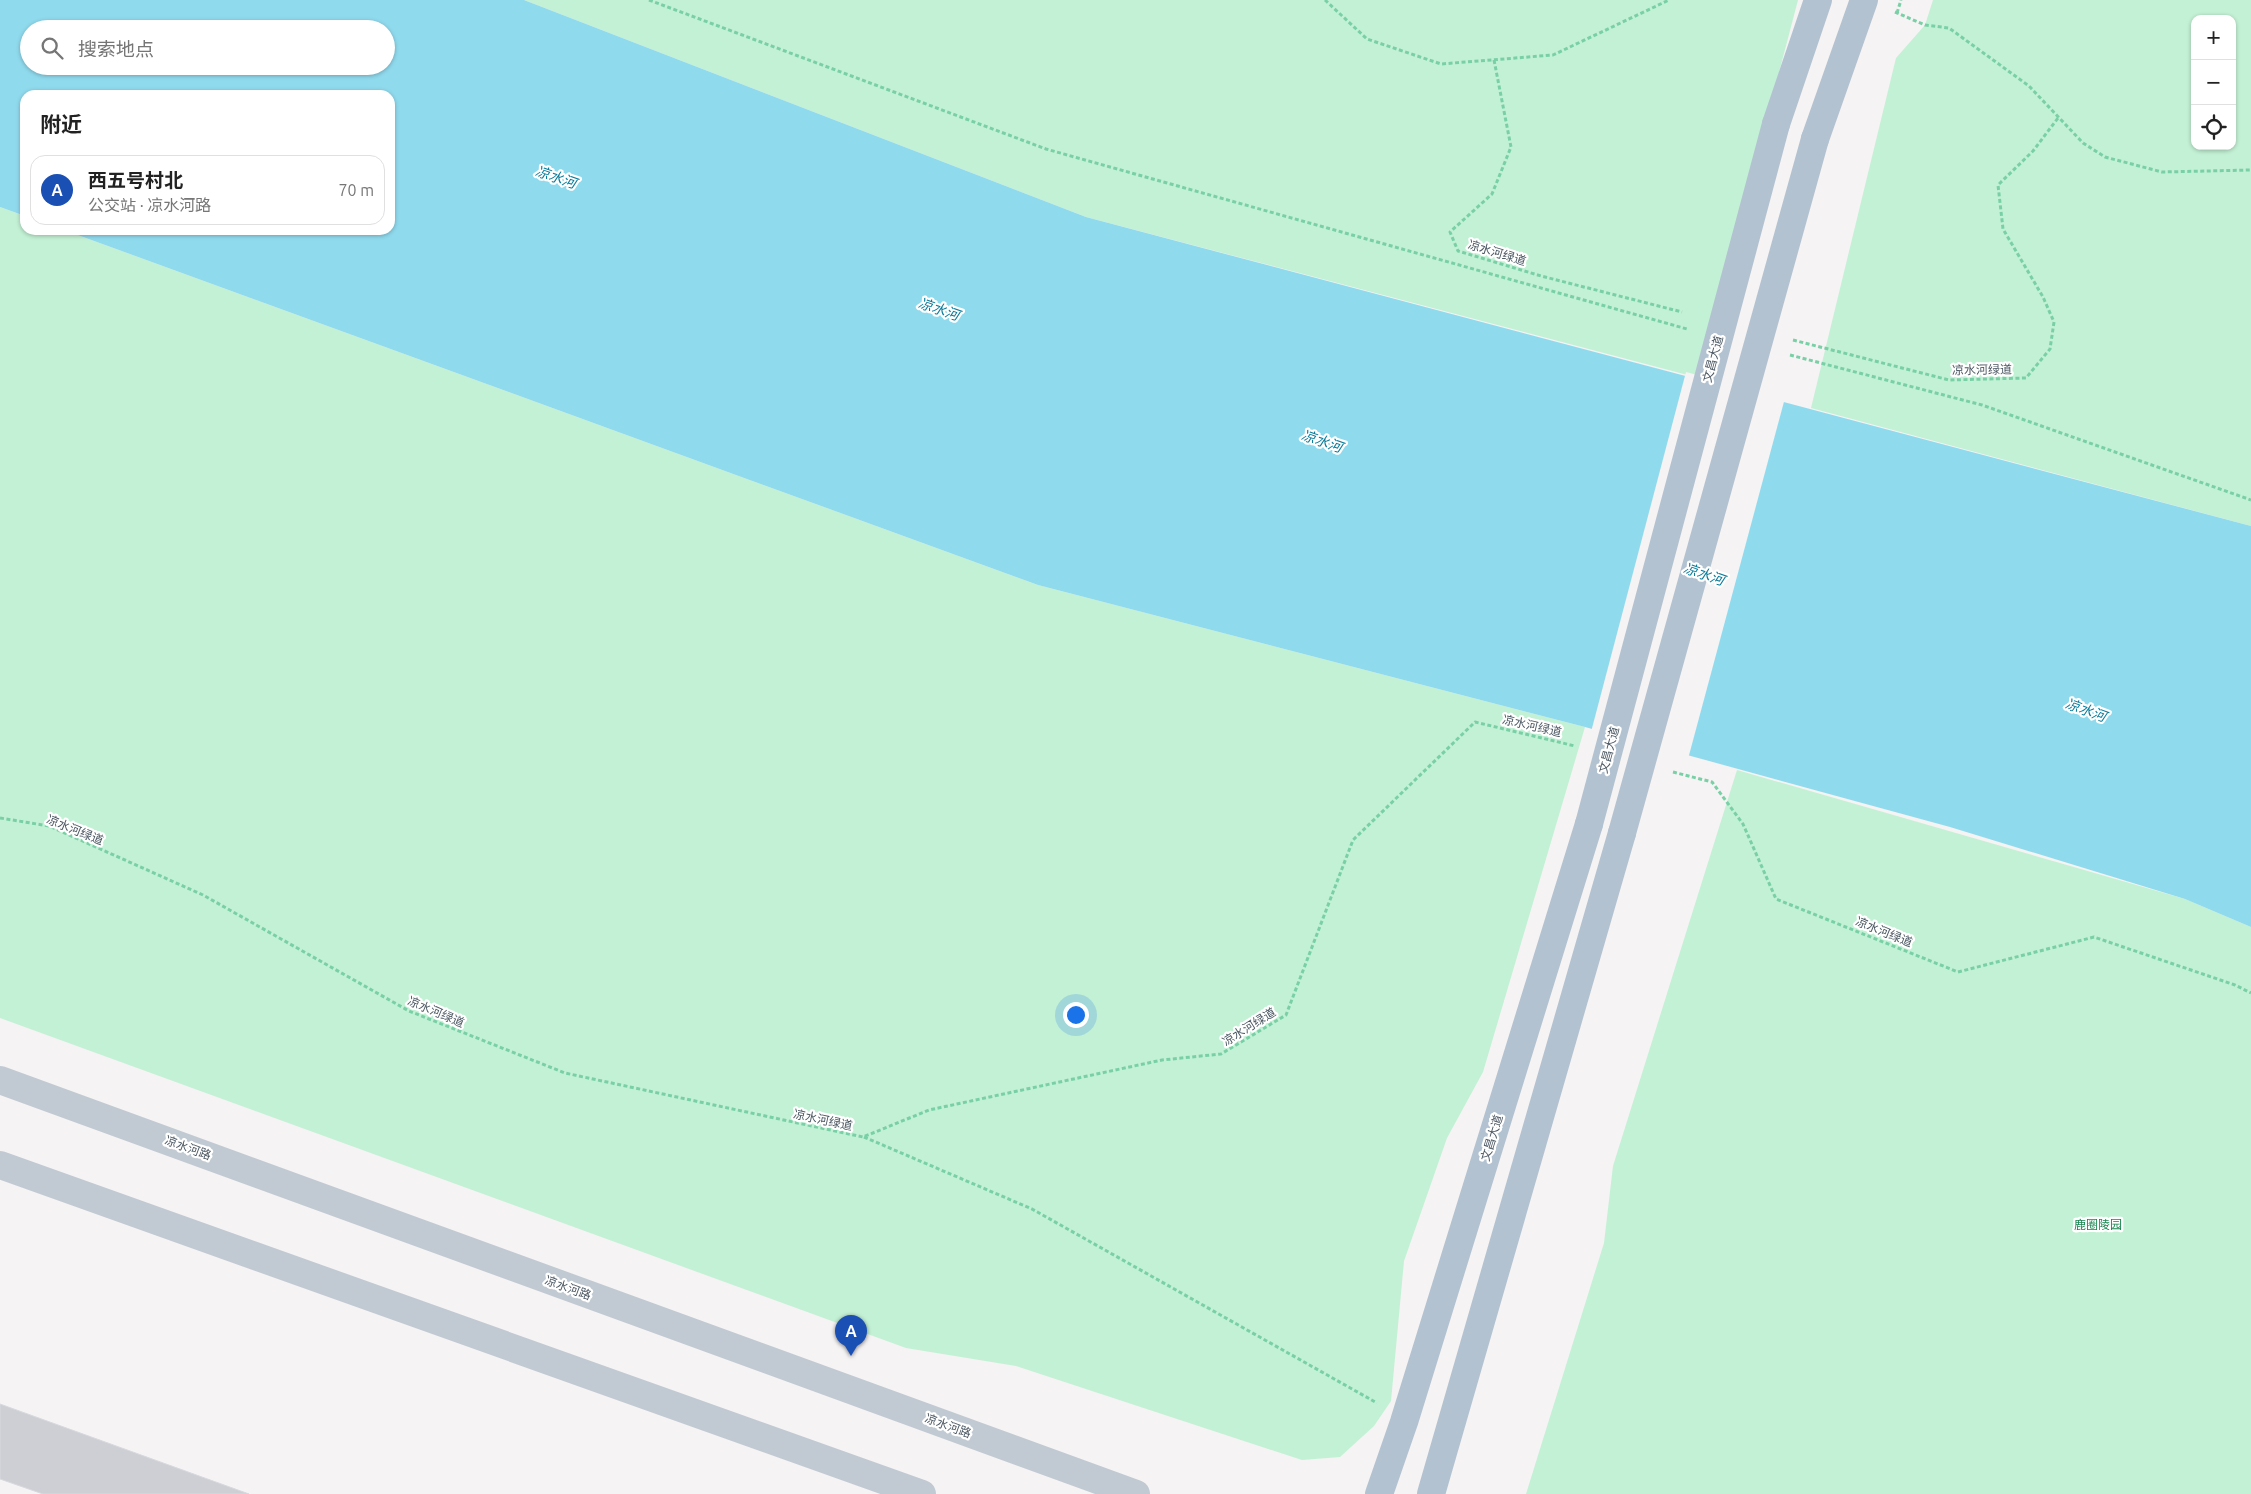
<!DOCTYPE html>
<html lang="zh">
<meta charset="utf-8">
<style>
body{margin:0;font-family:Ubuntu,"Noto Sans SC",sans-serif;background:#f6f6f6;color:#222}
.controls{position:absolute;right:15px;top:15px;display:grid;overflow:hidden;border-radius:10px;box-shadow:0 1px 4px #0004}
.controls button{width:45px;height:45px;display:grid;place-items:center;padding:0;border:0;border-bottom:1px solid #e0e0e0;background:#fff;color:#222;font:25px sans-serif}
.you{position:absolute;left:1075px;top:1014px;width:18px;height:18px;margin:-12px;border:4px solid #fff;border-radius:50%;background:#1a73e8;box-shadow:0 0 0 8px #1a73e833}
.badge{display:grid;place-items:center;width:32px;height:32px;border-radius:50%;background:#b45309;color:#fff;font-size:16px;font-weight:700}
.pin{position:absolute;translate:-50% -41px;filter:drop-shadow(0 1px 2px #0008)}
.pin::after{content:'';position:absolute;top:26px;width:18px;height:15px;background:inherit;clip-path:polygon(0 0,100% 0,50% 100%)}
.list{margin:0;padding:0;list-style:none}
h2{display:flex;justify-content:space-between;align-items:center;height:65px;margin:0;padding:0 20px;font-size:21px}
h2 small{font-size:16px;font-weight:400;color:#767676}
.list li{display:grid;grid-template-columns:32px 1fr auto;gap:15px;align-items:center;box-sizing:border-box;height:70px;margin:0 10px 10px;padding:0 10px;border:1px solid #e0e0e0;border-radius:15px}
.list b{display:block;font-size:19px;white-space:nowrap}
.list p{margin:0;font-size:16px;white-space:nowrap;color:#767676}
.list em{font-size:16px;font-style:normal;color:#767676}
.icon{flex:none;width:28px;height:28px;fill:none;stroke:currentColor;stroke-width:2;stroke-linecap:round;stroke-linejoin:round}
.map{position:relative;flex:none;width:2251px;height:1494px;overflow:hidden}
.search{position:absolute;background:#fff;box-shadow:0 1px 4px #0004;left:20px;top:20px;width:375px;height:55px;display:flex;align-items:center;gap:12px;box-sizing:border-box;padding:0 18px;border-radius:28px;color:#767676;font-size:19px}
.panel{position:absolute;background:#fff;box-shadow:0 1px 4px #0004;left:20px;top:90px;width:375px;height:145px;border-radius:15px}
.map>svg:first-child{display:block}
</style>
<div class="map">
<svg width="2251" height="1494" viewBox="0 0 2251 1494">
<rect width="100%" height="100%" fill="#f5f3f3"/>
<g fill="#c3f1d5" fill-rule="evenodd">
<polygon points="524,0 1798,0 1699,378 1086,217"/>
<path d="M1933 0H2251V526L1811 408 1896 58 1925 25ZM2195 19H2232V146H2195Z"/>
<polygon points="0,207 25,216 25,230 64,230 1038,585 1585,727 1483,1072 1447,1138 1404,1261 1391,1401 1374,1426 1340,1457 1302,1460 1016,1366 906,1348 0,1018"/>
<polygon points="1737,770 2185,899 2251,927 2251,1494 1526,1494 1604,1243 1613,1166"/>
</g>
<path fill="#90daee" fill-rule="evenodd" d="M0 0H524L1086 217 2251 526V927L2185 899 1950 827 1585 727 1038 585 64 230H390V95H25V216L0 207ZM29 29H386V66H29Z"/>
<polygon fill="#f5f3f3" points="1686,372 1785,398 1688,759 1591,732"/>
<polygon fill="#cdcfd5" stroke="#d7d9de" points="0,1404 249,1494 43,1494 0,1479"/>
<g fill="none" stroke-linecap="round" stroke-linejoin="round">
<g stroke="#7ad0a6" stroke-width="3" stroke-dasharray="4 2.5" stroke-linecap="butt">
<polyline points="649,0 1046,149 1687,329"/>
<polyline points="1325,0 1367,39 1441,64 1553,55 1669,0"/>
<polyline points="1895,12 1925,25 1949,28 2029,86 2083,143 2105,157 2162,172 2251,170"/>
<polyline points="1897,13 1901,0"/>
<polyline points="1494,60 1511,147 1492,194 1450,232 1458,251 1541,276 1682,312"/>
<polyline points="1793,340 1949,380 2026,378 2050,349 2054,322 2043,297 2003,229 1998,185 2033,151 2058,118"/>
<polyline points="1790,355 1982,405 2251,500"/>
<polyline points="1673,772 1712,782 1743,824 1776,899 1958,972 2094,937 2235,985 2251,993"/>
<polyline points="0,818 49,826 203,895 409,1011 565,1073 863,1137 929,1110 1162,1060 1221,1054 1286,1015 1353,840 1475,722 1575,746"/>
<polyline points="864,1137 1032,1209 1377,1403"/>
</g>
<g stroke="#c1cad2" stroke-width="28">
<polyline points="0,1080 1136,1494"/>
<polyline points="0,1165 922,1494"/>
</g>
<g stroke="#b3c2d1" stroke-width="28">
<polyline points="1776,124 1818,0"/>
<polyline points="1815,139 1864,0"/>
<polyline points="1379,1494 1404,1422 1589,824"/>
<polyline points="1431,1494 1622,833"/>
</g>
<g stroke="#b3c2d1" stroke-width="28">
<polyline points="1589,824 1776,124"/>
<polyline points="1622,833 1815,139"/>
</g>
</g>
<g text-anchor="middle" stroke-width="4.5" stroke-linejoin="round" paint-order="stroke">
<g font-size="12" fill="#4a5661" stroke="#fff">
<text transform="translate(1497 253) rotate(17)" y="4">凉水河绿道</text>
<text transform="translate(1713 359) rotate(-75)" y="4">文昌大道</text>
<text transform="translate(1982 370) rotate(-1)" y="4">凉水河绿道</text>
<text transform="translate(1532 726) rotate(13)" y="4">凉水河绿道</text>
<text transform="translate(1609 750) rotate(-75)" y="4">文昌大道</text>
<text transform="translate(75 830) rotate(22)" y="4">凉水河绿道</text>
<text transform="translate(1884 932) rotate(22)" y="4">凉水河绿道</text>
<text transform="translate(436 1012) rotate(23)" y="4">凉水河绿道</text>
<text transform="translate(1249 1027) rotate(-32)" y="4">凉水河绿道</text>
<text transform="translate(823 1120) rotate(12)" y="4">凉水河绿道</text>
<text transform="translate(1492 1138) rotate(-73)" y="4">文昌大道</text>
<text transform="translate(188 1148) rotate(20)" y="4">凉水河路</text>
<text transform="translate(568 1288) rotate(20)" y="4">凉水河路</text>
<text transform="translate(948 1426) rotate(20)" y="4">凉水河路</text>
</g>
<g font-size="12" fill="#17864f" stroke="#fff">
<text x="2098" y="1229">鹿圈陵园</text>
</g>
<g font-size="14" font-style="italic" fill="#0c7c9b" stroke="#fff">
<text transform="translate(556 177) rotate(19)" y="5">凉水河</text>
<text transform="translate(939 309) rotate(19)" y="5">凉水河</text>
<text transform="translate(1322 441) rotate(19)" y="5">凉水河</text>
<text transform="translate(1704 574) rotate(19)" y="5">凉水河</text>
<text transform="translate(2086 710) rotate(20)" y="5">凉水河</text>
</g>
</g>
</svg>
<div class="controls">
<button>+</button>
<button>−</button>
<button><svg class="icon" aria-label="locate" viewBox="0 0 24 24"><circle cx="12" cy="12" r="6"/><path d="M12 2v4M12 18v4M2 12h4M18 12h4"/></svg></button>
</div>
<div class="you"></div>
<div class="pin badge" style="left:851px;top:1356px;background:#1a4fb4">A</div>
<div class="search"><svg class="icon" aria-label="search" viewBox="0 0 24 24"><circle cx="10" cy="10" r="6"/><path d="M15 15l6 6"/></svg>搜索地点</div>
<section class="panel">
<h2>附近<small></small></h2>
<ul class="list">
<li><span class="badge" style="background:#1a4fb4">A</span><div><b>西五号村北</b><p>公交站 · 凉水河路</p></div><em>70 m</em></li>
</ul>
</section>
</div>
